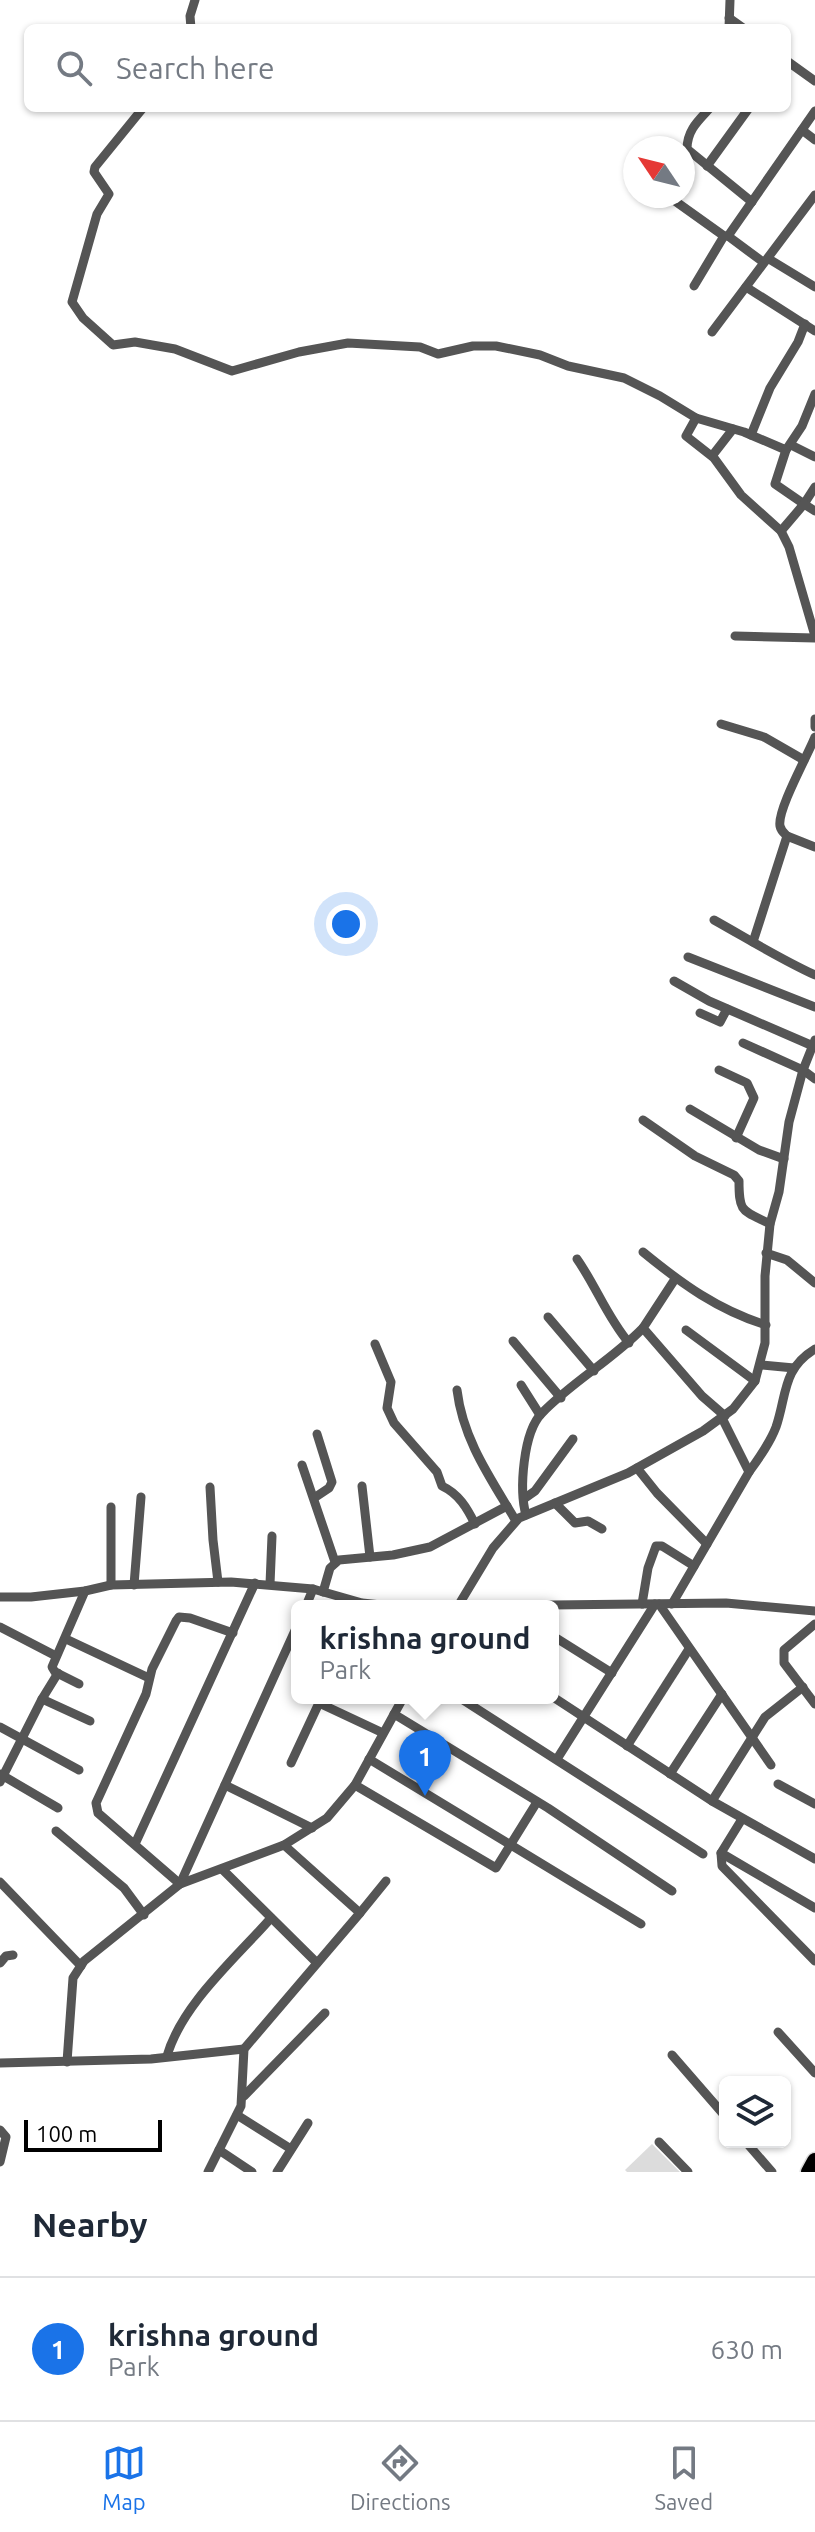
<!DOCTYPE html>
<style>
body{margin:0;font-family:Ubuntu,sans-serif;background:#f2f2f3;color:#1f2937}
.controls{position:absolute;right:24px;bottom:24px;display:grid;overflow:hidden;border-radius:12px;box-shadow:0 2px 6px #0004}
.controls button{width:72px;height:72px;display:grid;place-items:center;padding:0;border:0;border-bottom:2px solid #e0e1e3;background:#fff;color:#1f2937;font:40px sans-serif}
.compass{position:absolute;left:623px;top:136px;width:72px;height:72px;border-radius:50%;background:#fff;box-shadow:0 2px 6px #0004;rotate:305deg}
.scale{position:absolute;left:24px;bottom:20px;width:138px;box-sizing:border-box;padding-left:8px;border:4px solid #000;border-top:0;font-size:22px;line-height:28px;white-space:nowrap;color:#000;-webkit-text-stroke:6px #fff;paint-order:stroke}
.you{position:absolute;left:346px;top:924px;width:28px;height:28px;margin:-20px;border:6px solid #fff;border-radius:50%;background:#1a73e8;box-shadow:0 0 0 12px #1a73e833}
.badge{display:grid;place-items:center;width:52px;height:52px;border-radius:50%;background:#1a73e8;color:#fff;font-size:26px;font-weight:700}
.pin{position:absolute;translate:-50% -66px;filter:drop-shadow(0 2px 4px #0008)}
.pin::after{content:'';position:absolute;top:42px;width:28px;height:24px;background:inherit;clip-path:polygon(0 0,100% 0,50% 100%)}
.popup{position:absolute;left:291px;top:1600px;width:268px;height:104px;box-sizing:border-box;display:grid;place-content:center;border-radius:12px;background:#fff;filter:drop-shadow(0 2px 6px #0005);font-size:26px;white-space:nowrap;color:#747a83}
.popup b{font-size:30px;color:#1f2937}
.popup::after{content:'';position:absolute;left:50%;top:100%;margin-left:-16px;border:16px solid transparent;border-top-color:#fff}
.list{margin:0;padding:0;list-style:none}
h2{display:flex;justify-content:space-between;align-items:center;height:104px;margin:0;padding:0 32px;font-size:34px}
h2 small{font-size:26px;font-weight:400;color:#747a83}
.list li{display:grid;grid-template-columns:52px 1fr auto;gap:24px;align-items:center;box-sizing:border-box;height:144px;padding:0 32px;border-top:2px solid #e0e1e3}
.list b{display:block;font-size:30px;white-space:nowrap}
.list p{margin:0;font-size:26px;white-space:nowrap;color:#747a83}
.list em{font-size:26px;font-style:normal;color:#747a83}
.icon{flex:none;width:44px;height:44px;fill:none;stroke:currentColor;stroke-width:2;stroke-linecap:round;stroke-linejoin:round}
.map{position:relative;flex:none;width:815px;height:2172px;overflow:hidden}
.search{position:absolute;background:#fff;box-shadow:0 2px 6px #0004;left:24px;right:24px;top:24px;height:88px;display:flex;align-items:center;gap:20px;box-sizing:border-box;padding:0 28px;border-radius:12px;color:#747a83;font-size:30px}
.sheet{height:248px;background:#fff}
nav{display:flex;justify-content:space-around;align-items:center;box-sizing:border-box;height:112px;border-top:2px solid #e0e1e3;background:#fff;font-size:22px;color:#747a83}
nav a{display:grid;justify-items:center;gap:4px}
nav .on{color:#1a73e8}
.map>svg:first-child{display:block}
</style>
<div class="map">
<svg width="815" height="2172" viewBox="0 0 815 2172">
<rect width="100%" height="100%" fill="#fff"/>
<polygon fill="#dcdcdc" points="652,2144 680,2172 627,2172 625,2170"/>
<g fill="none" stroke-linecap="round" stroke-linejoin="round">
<g stroke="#dbdbdb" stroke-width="19">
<polyline id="highway" points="809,2172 815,2161"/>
</g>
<g stroke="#555" stroke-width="9">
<polyline points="729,18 743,28"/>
<polyline points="191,28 190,16 195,0"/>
<polyline points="729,28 730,0"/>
<polyline points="787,61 815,81"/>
<polyline points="143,108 95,167 94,172 109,194 97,214 72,302 83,318 113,345 135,342 175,349 232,371 299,352 348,343 420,347 438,354 473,346 496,346 540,355 568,366 624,378 660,396 696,418 744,432 786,450 802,426 815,394"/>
<path d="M710 108C699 120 687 130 687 149L752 202"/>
<polyline points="802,130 815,140"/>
<polyline points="707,166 749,108"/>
<polyline points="668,196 724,236"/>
<polyline points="728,236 763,262"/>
<polyline points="769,259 815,287"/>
<polyline points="694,286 724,236 728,236 815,111"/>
<polyline points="746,287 815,331"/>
<polyline points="712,332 815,195"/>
<polyline points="696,418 686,436 714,458 741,495 781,531 789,547 815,636"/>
<polyline points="751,435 770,388 798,342 805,324"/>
<polyline points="791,445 815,457"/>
<polyline points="786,450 775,484 804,504 815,487"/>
<polyline points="712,456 733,429"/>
<polyline points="781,531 804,504 815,511"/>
<polyline points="735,636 815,638"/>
<polyline points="815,719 815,727"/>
<polyline points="721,724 764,737 804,760"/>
<path d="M787 836C784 833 781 831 780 826 777 810 808 755 815 737"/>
<path d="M714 920C748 939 780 959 815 975"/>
<polyline points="753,942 787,836 815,847"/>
<polyline points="688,957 815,1007"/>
<polyline points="674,981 709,1001 813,1046"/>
<polyline points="700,1013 720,1022 727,1009"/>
<polyline points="743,1043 803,1070 815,1079"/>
<polyline points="719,1070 747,1083 754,1098 736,1138"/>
<polyline points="690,1109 759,1150 784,1159"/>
<path d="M643 1120 695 1156 734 1175 739 1181C739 1213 742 1210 770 1224"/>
<path d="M643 1252C682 1284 718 1310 766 1325"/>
<polyline points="766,1253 787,1260 815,1283"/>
<path d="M577 1259C596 1286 607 1317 629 1343"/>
<polyline points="675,1279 643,1328 702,1396 725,1416"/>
<polyline points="548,1317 594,1371"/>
<polyline points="686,1330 755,1381"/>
<polyline points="513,1341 561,1398"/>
<path d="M375 1344 391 1382 387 1408 394 1423 437 1472 442 1486C459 1494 467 1508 475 1524"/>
<polyline points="761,1365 794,1368"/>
<polyline points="521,1385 540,1415"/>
<path d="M457 1390C463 1440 491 1479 516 1521"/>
<polyline points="302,1465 335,1562"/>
<polyline points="637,1468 657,1493 707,1544"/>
<path d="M749 1472C759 1458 770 1443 776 1427 787 1395 782 1369 815 1349"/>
<polyline points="362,1486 370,1557"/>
<polyline points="210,1487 213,1540 218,1582"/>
<polyline points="314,1498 329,1488 332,1482 317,1434"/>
<polyline points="525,1498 535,1491 573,1439"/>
<polyline points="555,1503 575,1523 588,1521 602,1529"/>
<polyline points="111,1507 111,1585"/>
<path d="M526 1515C519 1490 523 1432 542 1413 573 1381 612 1360 643 1328"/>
<polyline points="270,1584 272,1536"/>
<polyline points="134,1585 141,1497"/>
<polyline points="323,1592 330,1568 339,1560 393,1555 430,1547 507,1506"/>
<polyline points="0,1597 31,1597 85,1591 111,1585 231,1582 313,1589 362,1603 391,1606"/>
<polyline points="642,1604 648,1568 656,1546 662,1546 694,1566"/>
<polyline points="659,1604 771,1765"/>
<polyline points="672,1604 749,1472 722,1418"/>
<polyline points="306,1606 313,1589"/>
<polyline points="458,1606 493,1548 519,1518 628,1473 703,1431 733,1409 755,1381 765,1343 765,1276 770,1224 779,1192 789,1122 803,1070 815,1040"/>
<polyline points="466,1606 726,1603 815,1611"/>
<polyline points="815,1624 784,1650 784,1663 815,1704"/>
<polyline points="0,1627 56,1656"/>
<polyline points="553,1636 612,1673"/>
<polyline points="66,1639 149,1678"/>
<polyline points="79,1684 55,1672 52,1667 85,1591"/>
<polyline points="553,1697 712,1801 815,1859"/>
<polyline points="322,1698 319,1703 383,1733"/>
<polyline points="460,1698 703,1854"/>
<polyline points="42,1699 90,1721"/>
<polyline points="394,1714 548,1808 672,1891"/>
<polyline points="0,1727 79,1770"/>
<polyline points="627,1746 689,1649"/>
<polyline points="369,1759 641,1924"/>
<polyline points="557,1759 655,1604"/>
<polyline points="291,1763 319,1703"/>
<polyline points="0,1774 58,1808"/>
<polyline points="670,1774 722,1694"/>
<polyline points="0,1782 42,1699 58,1673"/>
<polyline points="778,1784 815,1804"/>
<polyline points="225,1785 312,1828"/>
<polyline points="355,1785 496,1868 537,1802"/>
<polyline points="712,1801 765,1717 803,1687"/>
<polyline points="742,1819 721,1853 722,1866 815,1961"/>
<polyline points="56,1831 124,1888 144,1915"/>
<polyline points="135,1844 255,1583"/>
<polyline points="721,1853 815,1908"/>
<polyline points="222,1869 317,1963"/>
<polyline points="0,1882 81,1966"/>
<polyline points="180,1884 98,1813 96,1803 146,1694 152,1669 176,1621 179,1617 190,1618 233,1633"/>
<polyline points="180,1884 297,1626"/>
<polyline points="360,1913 386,1881"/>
<polyline points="0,1963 6,1956 13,1955"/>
<polyline points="778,2032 815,2073"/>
<polyline points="672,2055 725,2116"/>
<path d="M167 2056C182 2004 236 1958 271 1918"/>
<polyline points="67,2062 73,1978 84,1961 180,1884 284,1845 327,1818 355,1785 403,1698"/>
<polyline points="0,2063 151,2059 244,2049"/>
<polyline points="244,2096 325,2013"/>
<polyline points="237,2115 291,2149"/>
<polyline points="0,2130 6,2137 0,2162"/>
<polyline points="659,2142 688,2172"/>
<polyline points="746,2142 772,2172"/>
<polyline points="219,2150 252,2172"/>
<polyline points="208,2172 241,2106 244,2049 360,1913 284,1845"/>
<polyline points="277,2172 308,2123"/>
</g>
<use href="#highway" stroke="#000" stroke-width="16"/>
</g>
</svg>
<div class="controls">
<button><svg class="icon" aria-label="layers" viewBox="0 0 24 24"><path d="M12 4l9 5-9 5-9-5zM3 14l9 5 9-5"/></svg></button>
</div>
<svg class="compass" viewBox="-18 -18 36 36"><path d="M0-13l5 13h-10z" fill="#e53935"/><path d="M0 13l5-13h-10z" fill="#747a83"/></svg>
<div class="scale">100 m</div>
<div class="you"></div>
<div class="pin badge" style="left:425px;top:1796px">1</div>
<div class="popup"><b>krishna ground</b>Park</div>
<div class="search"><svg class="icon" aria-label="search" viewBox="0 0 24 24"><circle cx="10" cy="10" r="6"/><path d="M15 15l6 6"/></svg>Search here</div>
</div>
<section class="sheet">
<h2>Nearby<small></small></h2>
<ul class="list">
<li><span class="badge">1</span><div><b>krishna ground</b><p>Park</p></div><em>630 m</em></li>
</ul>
</section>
<nav>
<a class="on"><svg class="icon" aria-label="map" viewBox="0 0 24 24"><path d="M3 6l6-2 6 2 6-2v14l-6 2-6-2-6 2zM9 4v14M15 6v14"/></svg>Map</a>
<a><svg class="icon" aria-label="directions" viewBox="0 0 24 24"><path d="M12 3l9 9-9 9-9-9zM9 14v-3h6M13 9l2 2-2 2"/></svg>Directions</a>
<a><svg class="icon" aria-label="saved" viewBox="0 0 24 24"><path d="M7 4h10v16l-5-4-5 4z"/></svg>Saved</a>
</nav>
